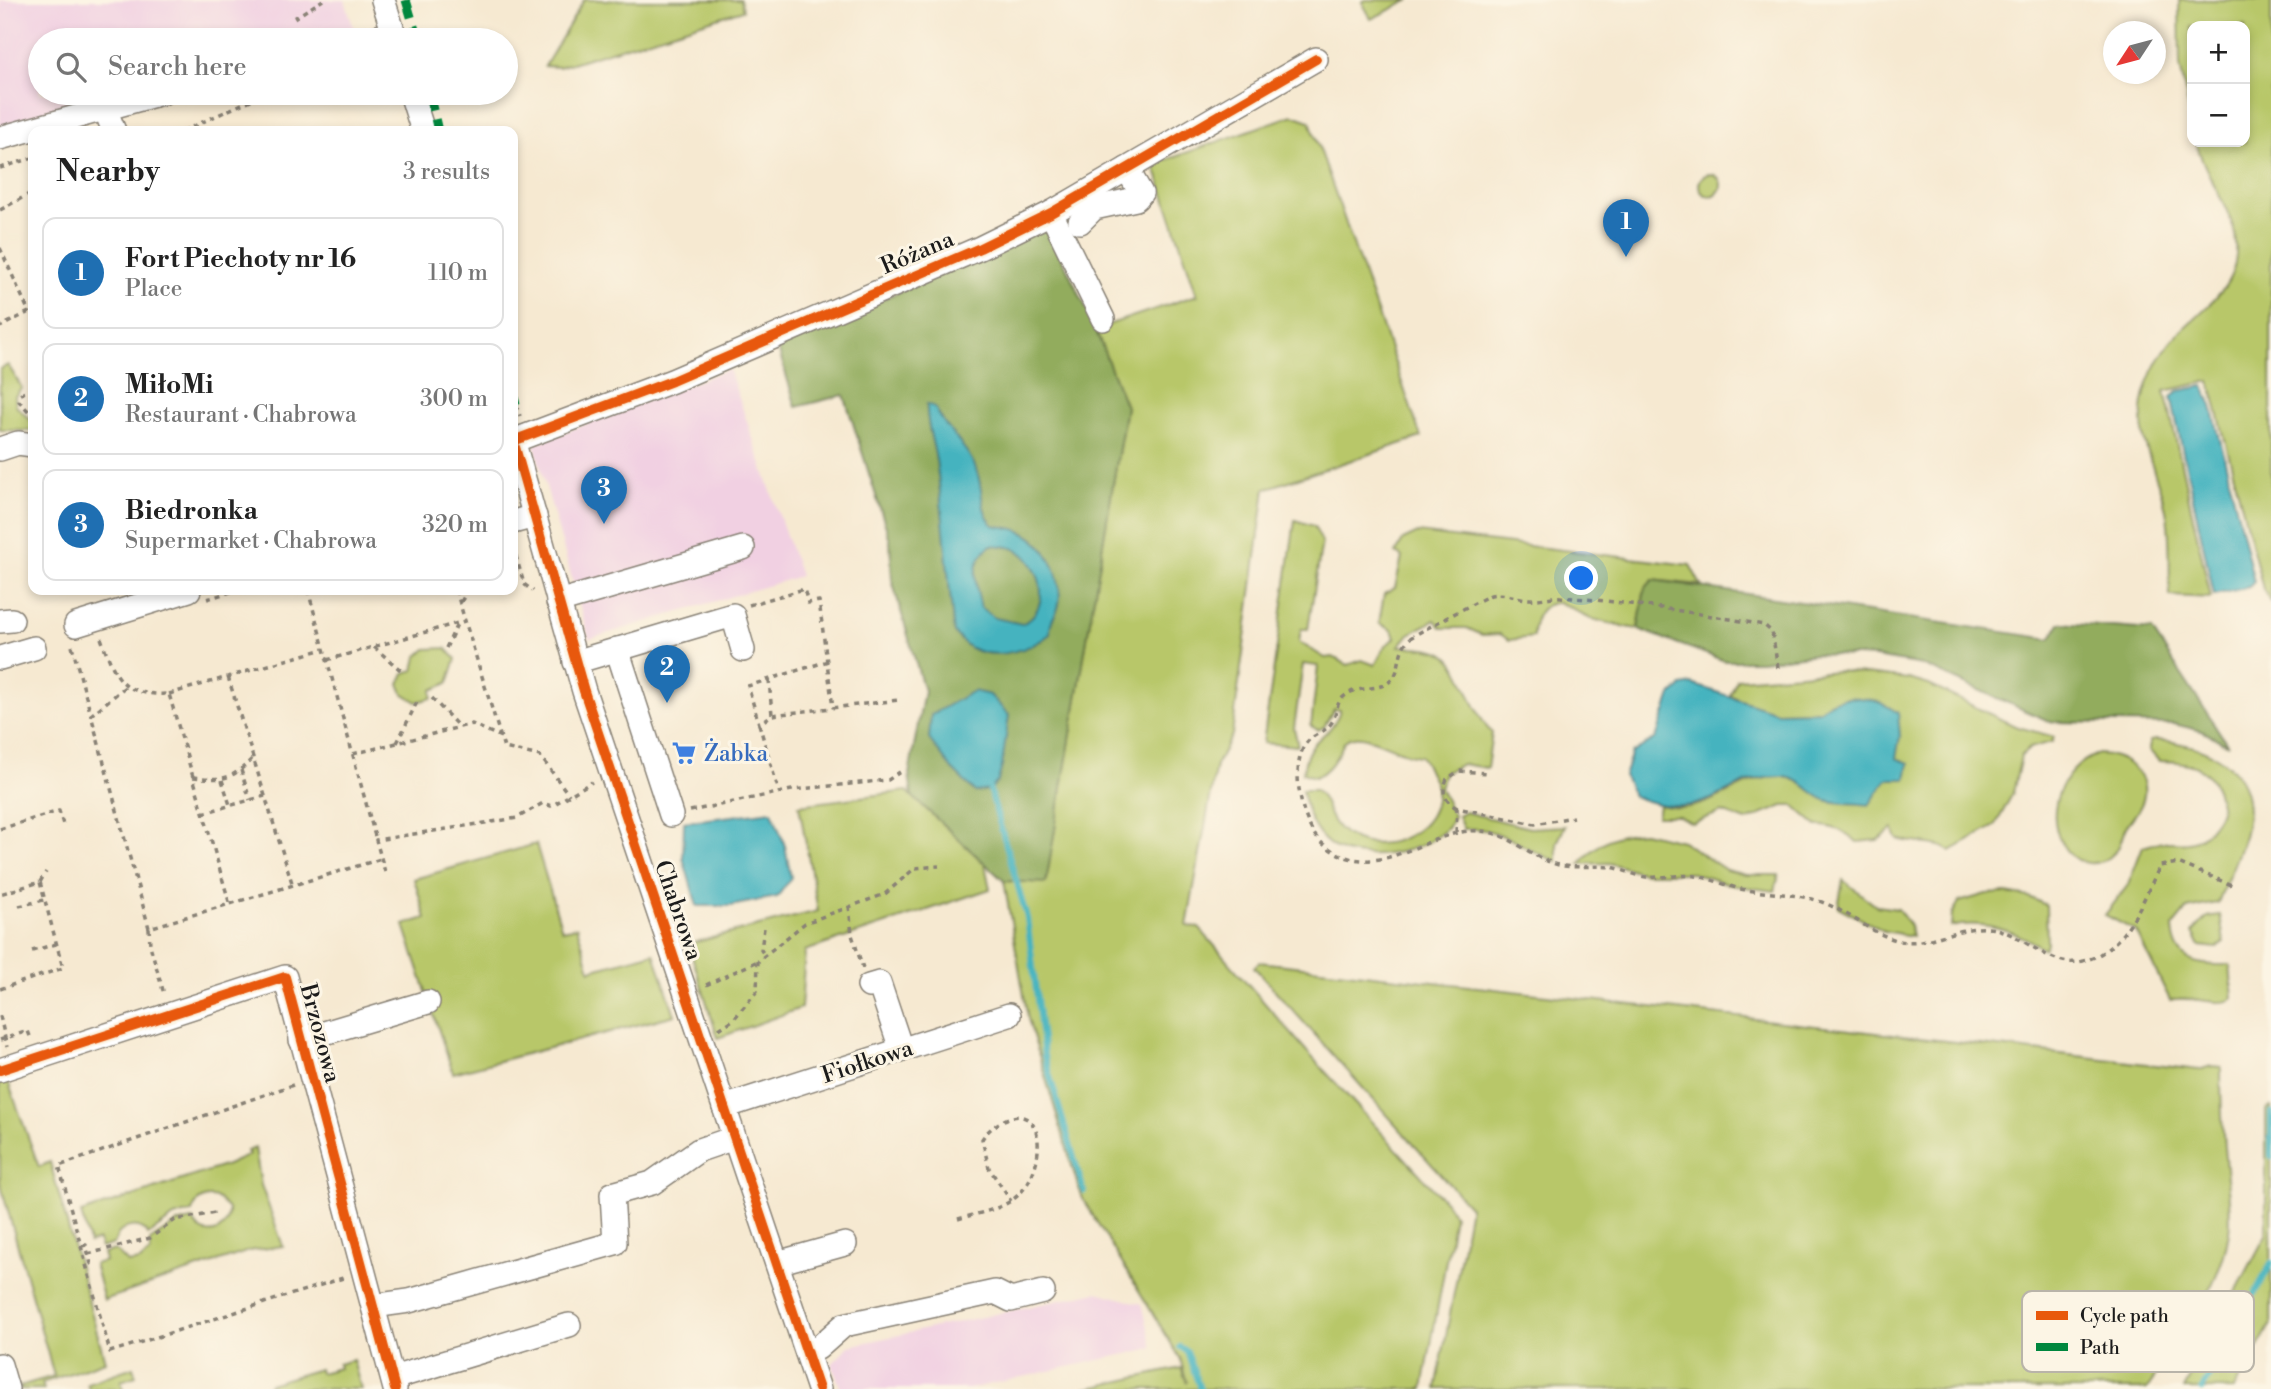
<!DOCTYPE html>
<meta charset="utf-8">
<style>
body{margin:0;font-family:"Libre Bodoni",serif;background:#f2f2f2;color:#222}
.controls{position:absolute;right:21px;top:21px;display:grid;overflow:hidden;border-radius:14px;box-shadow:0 4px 10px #0003}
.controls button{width:63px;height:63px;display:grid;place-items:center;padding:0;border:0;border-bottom:2px solid #e0e0e0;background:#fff;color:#222;font:35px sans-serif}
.compass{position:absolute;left:2103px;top:21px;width:63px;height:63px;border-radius:50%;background:#fff;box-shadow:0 4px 10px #0003;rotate:234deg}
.you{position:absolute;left:1582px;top:579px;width:24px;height:24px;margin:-18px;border:5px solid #fff;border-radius:50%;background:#1a73e8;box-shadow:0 0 0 10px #1a73e833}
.badge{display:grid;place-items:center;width:46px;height:46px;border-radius:50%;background:#1f6fb2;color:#fff;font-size:23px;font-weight:700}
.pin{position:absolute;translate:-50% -58px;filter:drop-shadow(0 2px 4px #0008)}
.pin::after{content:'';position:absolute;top:37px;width:24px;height:21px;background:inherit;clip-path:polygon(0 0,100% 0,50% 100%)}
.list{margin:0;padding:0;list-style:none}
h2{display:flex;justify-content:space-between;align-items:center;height:91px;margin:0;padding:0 28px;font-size:30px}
h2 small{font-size:23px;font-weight:400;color:#767676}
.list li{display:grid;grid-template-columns:46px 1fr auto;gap:21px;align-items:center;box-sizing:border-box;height:112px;margin:0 14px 14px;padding:0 14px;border:2px solid #e0e0e0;border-radius:14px}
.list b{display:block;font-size:26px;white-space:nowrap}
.list p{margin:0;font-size:23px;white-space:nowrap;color:#767676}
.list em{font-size:23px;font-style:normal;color:#767676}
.icon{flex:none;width:38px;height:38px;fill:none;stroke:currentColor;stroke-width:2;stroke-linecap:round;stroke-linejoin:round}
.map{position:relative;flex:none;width:2271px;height:1389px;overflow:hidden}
.search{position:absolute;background:#fff;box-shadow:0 4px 10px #0003;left:28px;top:28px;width:490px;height:77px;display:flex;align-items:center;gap:18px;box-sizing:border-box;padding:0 24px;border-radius:38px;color:#767676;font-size:26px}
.panel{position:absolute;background:#fff;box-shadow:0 4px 10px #0003;left:28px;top:126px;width:490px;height:469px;border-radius:14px}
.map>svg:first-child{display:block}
</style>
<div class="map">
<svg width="2271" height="1389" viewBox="0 0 2271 1389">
<rect width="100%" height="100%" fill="#fcf5e5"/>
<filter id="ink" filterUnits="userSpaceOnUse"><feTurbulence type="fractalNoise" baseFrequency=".0143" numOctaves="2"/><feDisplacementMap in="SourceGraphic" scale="14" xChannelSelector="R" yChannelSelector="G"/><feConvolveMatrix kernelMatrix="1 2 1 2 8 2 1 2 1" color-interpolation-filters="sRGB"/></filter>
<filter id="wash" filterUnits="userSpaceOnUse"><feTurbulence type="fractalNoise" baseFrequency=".00686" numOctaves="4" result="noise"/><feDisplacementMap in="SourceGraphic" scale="28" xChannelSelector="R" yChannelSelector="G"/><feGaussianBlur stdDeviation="1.57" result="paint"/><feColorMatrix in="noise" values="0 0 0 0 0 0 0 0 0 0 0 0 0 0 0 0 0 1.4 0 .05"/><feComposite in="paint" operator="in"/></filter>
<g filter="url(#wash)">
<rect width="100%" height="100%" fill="#f6e9d1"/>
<g fill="#f1d0e2">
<polygon points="0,0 345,0 355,33 328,40 40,40 40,93 135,93 0,130"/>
<polygon points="729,369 800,576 589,639 534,444"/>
<polygon points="1097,1292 1142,1304 1153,1348 969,1389 841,1389 832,1364 849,1346"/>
</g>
<g fill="#b8c769" stroke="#6a7242" stroke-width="2">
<polygon points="584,0 740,0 743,10 559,67 545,66"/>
<polygon points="1366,0 1410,0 1371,19 1362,2"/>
<path d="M2179 0H2271V604L2263 589 2210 381 2165 391 2211 598 2170 596C2169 570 2171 542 2167 516 2161 477 2136 444 2143 402 2148 375 2164 346 2184 328 2213 300 2243 282 2235 235 2229 205 2204 174 2196 142H2245V26H2192V124L2180 66Z"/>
<polygon points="1293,115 1310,121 1421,437 1265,489 1232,735 1216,765 1187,926 1199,928 1310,1055 1449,1206 1454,1216 1423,1389 1084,1389 1181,1368 1187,1383 1180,1358 1081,1196 1028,1019 1004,881 1046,882 1126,407 1095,329 1197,295 1154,164"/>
<circle cx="1710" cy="185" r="11"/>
<polygon points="8,365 22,388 15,396 16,406 33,422 33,431 0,430 0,369"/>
<path d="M1295 520 1314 526 1322 542 1308 629H1301L1299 642 1325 658 1333 657 1348 665 1362 660 1375 665 1386 645 1395 638 1392 630 1379 623 1384 594 1395 588 1402 557 1396 553 1403 540 1418 533 1690 565 1701 585 1653 580 1645 588 1638 629C1620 626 1602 623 1584 616 1578 613 1572 607 1565 605 1543 596 1533 619 1533 637L1509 640 1500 634 1482 635 1467 628H1442L1435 620 1409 634 1399 646C1413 647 1431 647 1443 653 1463 663 1473 715 1492 733L1487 768 1462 764 1444 773 1440 789 1454 816C1443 851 1367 864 1337 849 1315 838 1306 813 1302 790H1315C1332 803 1323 824 1354 839 1388 855 1441 829 1436 789 1436 782 1430 776 1428 770 1425 764 1425 761 1420 756 1398 756 1363 726 1345 741 1337 756 1331 770 1315 777L1303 773C1308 732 1330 742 1340 710L1334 709 1324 727 1318 730 1311 726 1318 666 1303 664 1294 728 1298 746 1263 743Z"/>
<polygon points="446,648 456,659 448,683 432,690 432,698 417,702 403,693 399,684 404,673 414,670 417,657 426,649"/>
<path d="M1839 671 1909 679 1929 685 2015 726 2054 737 2052 742 2030 748 2021 756 2013 793 1995 826 1950 851C1937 842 1915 844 1897 839L1893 829 1878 840 1857 842C1847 832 1831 825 1817 826L1794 806H1783L1746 821 1722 812 1692 823 1679 816H1657L1659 805C1666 806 1674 808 1680 808 1717 807 1747 773 1785 777 1801 779 1810 792 1823 798 1832 801 1845 802 1855 803 1888 781 1892 776 1900 736L1819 711 1777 712 1757 708 1730 695 1737 679Z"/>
<path d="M2155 740C2196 743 2247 759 2248 810 2248 840 2228 875 2218 903L2187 909 2173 926C2174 965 2198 965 2230 965L2233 999C2217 1008 2190 994 2170 1000L2136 931 2105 915 2128 885 2143 846C2180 833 2195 861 2221 811 2216 770 2198 761 2159 761L2149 750 2150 741Z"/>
<path d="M2098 754C2121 754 2151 772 2143 800 2140 811 2132 818 2126 827 2122 834 2122 844 2116 851 2101 868 2079 867 2066 850 2041 816 2060 768 2098 754Z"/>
<polygon points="907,791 985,864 990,889 805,951 801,1008 718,1038 688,944 818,911 799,805"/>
<path d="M1465 812 1530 828 1565 826 1557 843V861C1521 849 1502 826 1463 829L1458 816Z"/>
<path d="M1643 832 1682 841 1726 870 1746 875H1779L1775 891 1736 886 1692 873H1644L1609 863 1580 864C1598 841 1615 834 1643 832Z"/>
<polygon points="536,844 562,930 577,927 590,970 654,953 675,1015 453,1073 404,925 426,918 414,879"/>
<polygon points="1843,880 1876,906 1898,909 1910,926 1912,936 1884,931 1838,907"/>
<path d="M2006 893 2029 897 2046 905 2047 943 2044 949C2016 931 1985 919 1951 927L1952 914 1959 902 1986 894Z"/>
<polygon points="2220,915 2224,942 2217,948 2200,946 2193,932 2207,917"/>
<path d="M1259 962 2199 1070 2211 1066 2221 1067C2221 1098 2222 1128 2225 1158 2227 1182 2232 1209 2229 1233 2220 1290 2179 1342 2147 1389H1436L1470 1207 1254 967Z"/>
<polygon points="6,1076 39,1167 50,1162 105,1361 42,1383 44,1389 20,1389 20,1386 54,1376 0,1182 0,1078"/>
<polygon points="2271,1107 2271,1324 2234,1389 2184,1389 2266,1235 2266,1110"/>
<path d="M255 1148 261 1185 283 1246 249 1251 104 1300 94 1264 105 1261 103 1253 115 1250 128 1263 140 1261 150 1252V1241L177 1223 193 1220C203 1242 230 1233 228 1209L219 1199C206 1194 196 1199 192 1212L174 1217 148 1235C140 1223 127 1225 118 1234L114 1244 101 1248 98 1240 89 1243 81 1213 227 1165 249 1155 247 1151Z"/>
<polygon points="353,1360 361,1389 264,1389 270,1387 269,1384 319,1369 320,1373 339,1368 338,1364"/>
<polygon points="133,1367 136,1376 121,1381 123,1389 89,1389 87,1383"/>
</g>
<g fill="#92ac5d" stroke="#57643c" stroke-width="2">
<polygon points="1047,227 1090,316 1126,407 1046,883 1004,881 912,796 909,774 924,691 892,580 890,540 844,395 796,407 777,345"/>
<polygon points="1653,580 2050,639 2060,623 2152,630 2228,745 2202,731 2174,724 2051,722 1922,665 1875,657 1816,654 1761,661 1725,661 1638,629 1645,588"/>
</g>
<g fill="#44b3bf" stroke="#30686e" stroke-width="2" fill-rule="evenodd">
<polygon points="2204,386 2212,406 2254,582 2249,587 2214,595 2171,397 2178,391"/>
<path d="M927 404 935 407C945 431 970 448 977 472 984 492 979 508 993 525 1001 527 1012 527 1020 531 1047 542 1063 576 1059 604 1057 617 1050 615 1050 634 1031 650 995 661 971 648 965 645 959 638 954 633 948 578 944 522 937 467 935 447 925 422 927 404ZM991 545C1002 546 1014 546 1023 554 1044 573 1050 609 1022 624L995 618 981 608C975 583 969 563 991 545Z"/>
<path d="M1692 684 1777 712 1819 711C1840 690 1876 696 1898 713L1900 736 1896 758 1909 763 1906 779H1887L1869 805C1857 803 1837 804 1826 800 1811 795 1802 778 1784 777 1722 774 1711 828 1633 796L1624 776 1632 753 1656 738 1671 695 1682 686Z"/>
<polygon points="973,691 990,695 1009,715 1002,766 998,781 990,790 975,792 952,769 929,739 931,715"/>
<polygon points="772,811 785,846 791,878 777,897 730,906 697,906 683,858 684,822"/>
</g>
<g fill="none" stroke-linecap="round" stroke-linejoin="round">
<g stroke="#44b3bf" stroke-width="6">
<polyline points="990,790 1027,918 1044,1056 1084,1191"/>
<polyline points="2271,1113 2271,1156"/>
<polyline points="1180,1347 1187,1351 1200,1389"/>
<polyline points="2202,1389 2271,1264"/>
</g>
</g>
</g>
<g filter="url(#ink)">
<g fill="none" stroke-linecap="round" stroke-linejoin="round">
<g stroke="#898276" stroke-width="26">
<g id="minor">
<polyline points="383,0 396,40"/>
<polyline points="367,40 393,33"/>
<polyline points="411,93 423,131"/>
<polyline points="105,109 114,131"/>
<polyline points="0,138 162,93"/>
<polyline points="1051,213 1103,319"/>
<polyline points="1080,222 1094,208 1136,199 1141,193 1127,169"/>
<polyline points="513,440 584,691 819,1389"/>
<polyline points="513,441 672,381 980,248 1051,213 1316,59"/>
<polyline points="0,449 18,443 33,445"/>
<polyline points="513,522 535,516"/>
<polyline points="558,602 743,548"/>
<polyline points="0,621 12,620"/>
<polyline points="76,625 189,590"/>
<polyline points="617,649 671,815"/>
<polyline points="0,658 34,648"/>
<polyline points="575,662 733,615 743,650"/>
<polyline points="869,986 879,983 901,1049"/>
<polyline points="301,1040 428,1002"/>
<polyline points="0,1070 285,977 395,1389"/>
<polyline points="724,1107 1009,1015"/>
<polyline points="777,1263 845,1244"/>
<polyline points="373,1306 409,1301 615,1243 612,1194 652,1183 699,1150 734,1138"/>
<polyline points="807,1352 818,1348 844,1325 995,1292 1011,1300 1043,1292"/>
<polyline points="0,1365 7,1389"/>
<polyline points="393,1378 569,1325"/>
</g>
</g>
<g stroke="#898276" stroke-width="3.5" stroke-dasharray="5 5" stroke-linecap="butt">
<polyline points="294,18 323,0"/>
<polyline points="183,131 266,93"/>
<polyline points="0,168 33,158"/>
<polyline points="0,210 33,192"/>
<polyline points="0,248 29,312 0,327"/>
<polyline points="33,387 20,395 19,401 33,416"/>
<polyline points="516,405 520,416"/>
<polyline points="513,546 524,584 533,591"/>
<polyline points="308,590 376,840"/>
<polyline points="456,590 465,621"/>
<polyline points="207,599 237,590"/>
<polyline points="461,602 466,593"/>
<polyline points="749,605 804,589 808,603 819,601 833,708"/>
<path d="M101 638C116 679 122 696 169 694L230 905"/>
<polyline points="72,646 91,715"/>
<polyline points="374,647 404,673"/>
<polyline points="446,648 457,624"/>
<polyline points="327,660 465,621 504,748 540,756 569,795"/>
<polyline points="828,661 748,686 759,724 772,715 899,700"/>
<path d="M1778 668 1772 632 1764 625C1697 613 1629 602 1561 597 1551 596 1541 600 1530 599 1517 599 1505 592 1491 595 1487 596 1413 635 1409 639 1398 650 1401 664 1395 675 1384 694 1360 684 1346 695 1335 702 1338 712 1332 722 1326 732 1316 733 1308 741 1288 762 1301 826 1322 843 1381 893 1434 817 1493 833 1518 840 1537 862 1564 866 1579 868 1596 865 1611 867 1624 869 1636 877 1649 877 1664 878 1681 874 1696 876 1711 878 1726 886 1741 889 1766 894 1795 893 1819 901 1846 910 1869 932 1896 940 1927 949 1960 922 1996 929 2025 936 2052 969 2083 961 2125 951 2143 900 2160 866L2178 863 2234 886"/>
<polyline points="228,677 293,886"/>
<polyline points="769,679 772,715"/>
<polyline points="125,687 91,715 149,928 381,859"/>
<polyline points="169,694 324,649"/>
<polyline points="432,698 459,727"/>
<polyline points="759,724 779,792"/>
<polyline points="397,743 417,702"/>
<polyline points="353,754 472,724 501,737"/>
<polyline points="241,770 250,800"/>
<path d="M193 777C224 780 230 781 253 758"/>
<polyline points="222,780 230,805"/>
<path d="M1457 808C1444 801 1441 792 1447 779L1459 771 1487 773"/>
<polyline points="690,811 792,790 888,780 900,772"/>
<polyline points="203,813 265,796"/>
<polyline points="0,829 59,811 64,828"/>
<polyline points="1456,832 1457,808 1535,824 1573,817"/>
<polyline points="385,872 376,840 517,818 543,803 551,806 592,782"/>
<polyline points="40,882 46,872"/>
<polyline points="19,906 44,900"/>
<polyline points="849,906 852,935 863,968"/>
<polyline points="149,928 150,945 164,994"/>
<polyline points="764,928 761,950 765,956"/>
<polyline points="32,951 56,944"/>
<polyline points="706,985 758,961"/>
<polyline points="0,989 63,968 40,882 0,894"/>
<polyline points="0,1016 7,1047"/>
<polyline points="719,1029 733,1020 757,991 758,961 805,923 885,894 915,868 939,866"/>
<polyline points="0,1040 28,1031 31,1039"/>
<polyline points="293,1085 59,1166 110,1352 343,1278"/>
<path d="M958 1219C975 1214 994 1211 1009 1202 1049 1179 1049 1096 1002 1121 994 1126 987 1131 982 1139L989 1168 1011 1201"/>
<polyline points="82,1246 86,1245 91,1264 86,1266"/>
<polyline points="88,1254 150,1238 175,1220 215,1213"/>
</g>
<use href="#minor" stroke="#fff" stroke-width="23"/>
<g stroke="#00873e" stroke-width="9" stroke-dasharray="18 9" stroke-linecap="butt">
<polyline points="406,0 418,40"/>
<polyline points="429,93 438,131"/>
<polyline points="513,393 516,405"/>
</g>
<g stroke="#fcf5e5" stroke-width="15">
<g id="cycleway">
<polyline points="513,440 584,691 819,1389"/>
<polyline points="513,441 672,381 980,248 1051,213 1316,59"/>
<polyline points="0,1070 285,977 395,1389"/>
</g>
</g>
<use href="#cycleway" stroke="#e8590c" stroke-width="10"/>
</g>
</g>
<defs>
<g id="supermarket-bare" transform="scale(1.89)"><path d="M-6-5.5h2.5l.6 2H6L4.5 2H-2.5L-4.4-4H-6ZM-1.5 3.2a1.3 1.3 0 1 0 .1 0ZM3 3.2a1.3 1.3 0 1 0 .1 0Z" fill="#3f7fe0" stroke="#fcf5e5" stroke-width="2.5" paint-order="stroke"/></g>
</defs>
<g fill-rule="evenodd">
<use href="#supermarket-bare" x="684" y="753"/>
</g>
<g text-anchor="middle" stroke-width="6" stroke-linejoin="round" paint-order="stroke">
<g font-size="23" fill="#1c1c1c" stroke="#fcf5e5">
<text transform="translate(917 252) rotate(-23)" y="8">Różana</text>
<text transform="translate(679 910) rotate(71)" y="8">Chabrowa</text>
<text transform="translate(321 1033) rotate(75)" y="8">Brzozowa</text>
<text transform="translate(867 1061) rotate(-18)" y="8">Fiołkowa</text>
</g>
<g font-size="23" fill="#366cbe" stroke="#fcf5e5" text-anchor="start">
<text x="704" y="761">Żabka</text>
</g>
</g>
<rect x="2022" y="1291" width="232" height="81" rx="10" fill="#fcf5e5" stroke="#b9b4a9" stroke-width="2"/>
<rect x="2036" y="1311" width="32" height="9" fill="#e8590c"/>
<rect x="2036" y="1343" width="32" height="8" fill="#00873e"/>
<g font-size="19" fill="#1c1c1c">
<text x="2080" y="1322">Cycle path</text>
<text x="2080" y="1354">Path</text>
</g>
</svg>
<div class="controls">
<button>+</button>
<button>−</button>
</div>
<svg class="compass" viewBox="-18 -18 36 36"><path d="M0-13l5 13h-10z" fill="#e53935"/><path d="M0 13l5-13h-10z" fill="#767676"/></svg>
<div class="you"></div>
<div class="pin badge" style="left:1626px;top:257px">1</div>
<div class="pin badge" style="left:667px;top:703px">2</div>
<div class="pin badge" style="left:604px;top:524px">3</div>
<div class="search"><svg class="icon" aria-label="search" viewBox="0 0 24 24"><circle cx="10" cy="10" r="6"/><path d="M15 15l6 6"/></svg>Search here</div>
<section class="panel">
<h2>Nearby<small>3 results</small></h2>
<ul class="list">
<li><span class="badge">1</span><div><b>Fort Piechoty nr 16</b><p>Place</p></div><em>110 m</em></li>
<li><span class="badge">2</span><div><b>MiłoMi</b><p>Restaurant · Chabrowa</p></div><em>300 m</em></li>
<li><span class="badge">3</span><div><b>Biedronka</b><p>Supermarket · Chabrowa</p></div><em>320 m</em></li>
</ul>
</section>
</div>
